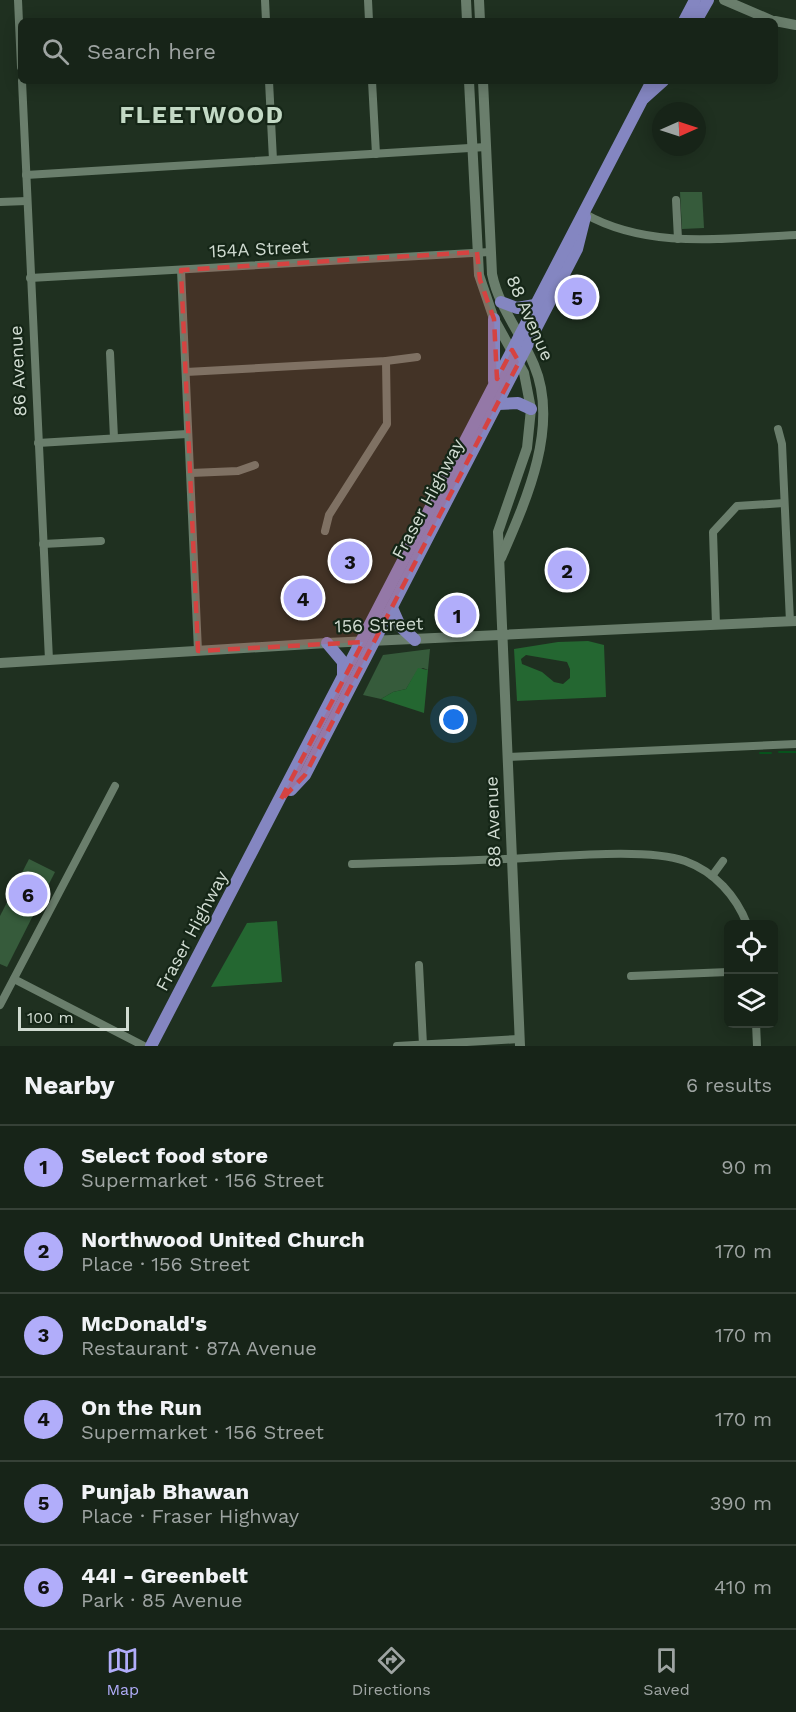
<!DOCTYPE html>
<meta charset="utf-8">
<style>
body{margin:0;font-family:"Work Sans",sans-serif;background:#202c21;color:#f1f3f6}
.controls{position:absolute;right:18px;bottom:18px;display:grid;overflow:hidden;border-radius:9px;box-shadow:0 3px 15px #0003}
.controls button{width:54px;height:54px;display:grid;place-items:center;padding:0;border:0;border-bottom:2px solid #364137;background:#172418;color:#f1f3f6;font:30px sans-serif}
.compass{position:absolute;left:652px;top:102px;width:54px;height:54px;border-radius:50%;background:#172418;box-shadow:0 3px 15px #0003;rotate:87deg}
.scale{position:absolute;left:18px;bottom:15px;width:111px;box-sizing:border-box;padding-left:6px;border:3px solid #d0dbd1;border-top:0;font-size:16px;line-height:21px;white-space:nowrap;color:#d0dbd1;-webkit-text-stroke:4px #152617;paint-order:stroke}
.you{position:absolute;left:454px;top:720px;width:21px;height:21px;margin:-15px;border:4px solid #fff;border-radius:50%;background:#1a73e8;box-shadow:0 0 0 9px #1a73e833}
.badge{display:grid;place-items:center;width:39px;height:39px;border-radius:50%;background:#b1adfa;color:#111;font-size:20px;font-weight:700}
.pin{position:absolute;translate:-50% -50%;border:3px solid #fff;box-shadow:0 2px 6px #0006}
.list{margin:0;padding:0;list-style:none}
h2{display:flex;justify-content:space-between;align-items:center;height:78px;margin:0;padding:0 24px;font-size:26px}
h2 small{font-size:20px;font-weight:400;color:#9ea4a2}
.list li{display:grid;grid-template-columns:39px 1fr auto;gap:18px;align-items:center;box-sizing:border-box;height:84px;padding:0 24px;border-top:2px solid #364137}
.list b{display:block;font-size:22px;white-space:nowrap}
.list p{margin:0;font-size:20px;white-space:nowrap;color:#9ea4a2}
.list em{font-size:20px;font-style:normal;color:#9ea4a2}
.icon{flex:none;width:33px;height:33px;fill:none;stroke:currentColor;stroke-width:2;stroke-linecap:round;stroke-linejoin:round}
.map{position:relative;flex:none;width:796px;height:1046px;overflow:hidden}
.search{position:absolute;background:#172418;box-shadow:0 3px 15px #0003;left:18px;right:18px;top:18px;height:66px;display:flex;align-items:center;gap:15px;box-sizing:border-box;padding:0 21px;border-radius:9px;color:#9ea4a2;font-size:22px}
.sheet{height:582px;background:#172418}
nav{display:flex;justify-content:space-around;align-items:center;box-sizing:border-box;height:84px;border-top:2px solid #364137;background:#172418;font-size:16px;color:#9ea4a2}
nav a{display:grid;justify-items:center;gap:3px}
nav .on{color:#b1adfa}
.map>svg:first-child{display:block}
</style>
<div class="map">
<svg width="796" height="1046" viewBox="0 0 796 1046">
<rect width="100%" height="100%" fill="#1f3020"/>
<g fill="#365b3b">
<polygon points="680,192 702,192 704,228 682,229"/>
<polygon points="430,649 428,670 423,668 417,671 406,689 393,692 381,699 363,695 383,655"/>
<polygon points="29,859 55,872 7,967 0,964 0,916"/>
</g>
<g fill="#246731" fill-rule="evenodd">
<path d="M588 641 604 645 606 697 517 701 514 649 558 642ZM526 655 567 662 570 669V678L563 684 554 682 542 672 522 664 521 659Z"/>
<polygon points="418,668 428,670 424,713 381,699 393,692 406,689"/>
<polygon points="277,921 282,982 211,987 247,923"/>
</g>
<g fill="none" stroke-linecap="round" stroke-linejoin="round">
<g stroke="#07521c" stroke-width="2">
<polyline points="779,752 796,752"/>
<polyline points="760,753 771,753"/>
</g>
<g stroke="#6a7e6c" stroke-width="8">
<polyline points="18,0 21,67"/>
<polyline points="265,0 266,21"/>
<polyline points="368,0 369,21"/>
<polyline points="22,81 49,660"/>
<polyline points="269,81 273,160"/>
<polyline points="372,81 376,154"/>
<polyline points="26,175 486,147"/>
<polyline points="676,200 678,239"/>
<polyline points="0,202 27,201"/>
<path d="M585 214C649 250 726 238 796 235"/>
<polyline points="181,270 198,651"/>
<polyline points="30,278 490,252"/>
<polyline points="110,353 114,438"/>
<polyline points="186,372 386,361 417,357"/>
<polyline points="778,429 782,444 790,622"/>
<polyline points="38,443 187,434"/>
<polyline points="191,473 238,471 255,465"/>
<polyline points="325,531 329,515 387,424 386,361"/>
<polyline points="43,544 101,541"/>
<polyline points="716,625 713,532 737,506 784,503"/>
<polyline points="507,757 796,744"/>
<path d="M352 864C410 862 468 861 526 858 566 856 649 848 685 861 715 872 736 896 747 924"/>
<polyline points="712,876 723,861"/>
<polyline points="419,965 423,1045"/>
<polyline points="631,976 728,972"/>
<polyline points="14,979 144,1046"/>
<polyline points="0,1005 115,786"/>
<polyline points="756,1023 757,1046"/>
<polyline points="397,1046 519,1039"/>
</g>
<g stroke="#6a7e6c" stroke-width="10">
<polyline points="466,0 467,21"/>
<polyline points="479,0 480,21"/>
<polyline points="724,0 773,21"/>
<polyline points="775,21 796,25"/>
<polyline points="469,81 479,275 494,319 524,373 531,409 527,448 498,532 520,1046"/>
<path d="M483 81 492 274C499 308 521 333 534 365 560 426 526 501 501 558"/>
<polyline points="0,663 327,643 796,621"/>
</g>
<g stroke="#8486c1" stroke-width="12">
<polyline points="684,21 695,0"/>
<polyline points="696,21 708,0"/>
<polyline points="644,98 663,81"/>
<polyline points="501,302 517,308 535,305"/>
<polyline points="494,319 494,381"/>
<polyline points="498,404 518,403 531,409"/>
<polyline points="392,608 400,626 415,640"/>
<polyline points="327,643 343,662 343,677"/>
<polyline points="291,790 305,775 577,249 585,217"/>
<polyline points="151,1046 652,81"/>
</g>
</g>
<path fill="#d54341" fill-opacity="0.2" stroke="#d54341" stroke-width="4.5" stroke-dasharray="12 8" stroke-linejoin="round" d="M477 252 480 280 494 319 497 379 512 350 519 362 305 775 280 801 363 642 198 651 181 270Z"/>
<g text-anchor="middle" stroke-width="4.5" stroke-linejoin="round" paint-order="stroke">
<g font-size="18" fill="#d0dbd1" stroke="#152617">
<text transform="translate(259 249) rotate(-3)" y="6">154A Street</text>
<text transform="translate(530 318) rotate(66)" y="6">88 Avenue</text>
<text transform="translate(18 371) rotate(-93)" y="6">86 Avenue</text>
<text transform="translate(428 499) rotate(-62)" y="6">Fraser Highway</text>
<text transform="translate(379 625) rotate(-2)" y="6">156 Street</text>
<text transform="translate(493 822) rotate(-92)" y="6">88 Avenue</text>
<text transform="translate(192 931) rotate(-62)" y="6">Fraser Highway</text>
</g>
<g font-size="24" font-weight="bold" letter-spacing="1.5" fill="#c3d9c5" stroke="#152617">
<text x="202" y="123">FLEETWOOD</text>
</g>
</g>
</svg>
<div class="controls">
<button><svg class="icon" aria-label="locate" viewBox="0 0 24 24"><circle cx="12" cy="12" r="6"/><path d="M12 2v4M12 18v4M2 12h4M18 12h4"/></svg></button>
<button><svg class="icon" aria-label="layers" viewBox="0 0 24 24"><path d="M12 4l9 5-9 5-9-5zM3 14l9 5 9-5"/></svg></button>
</div>
<svg class="compass" viewBox="-18 -18 36 36"><path d="M0-13l5 13h-10z" fill="#e53935"/><path d="M0 13l5-13h-10z" fill="#9ea4a2"/></svg>
<div class="scale">100 m</div>
<div class="you"></div>
<div class="pin badge" style="left:457px;top:615px">1</div>
<div class="pin badge" style="left:567px;top:570px">2</div>
<div class="pin badge" style="left:350px;top:561px">3</div>
<div class="pin badge" style="left:303px;top:598px">4</div>
<div class="pin badge" style="left:577px;top:297px">5</div>
<div class="pin badge" style="left:28px;top:894px">6</div>
<div class="search"><svg class="icon" aria-label="search" viewBox="0 0 24 24"><circle cx="10" cy="10" r="6"/><path d="M15 15l6 6"/></svg>Search here</div>
</div>
<section class="sheet">
<h2>Nearby<small>6 results</small></h2>
<ul class="list">
<li><span class="badge">1</span><div><b>Select food store</b><p>Supermarket · 156 Street</p></div><em>90 m</em></li>
<li><span class="badge">2</span><div><b>Northwood United Church</b><p>Place · 156 Street</p></div><em>170 m</em></li>
<li><span class="badge">3</span><div><b>McDonald's</b><p>Restaurant · 87A Avenue</p></div><em>170 m</em></li>
<li><span class="badge">4</span><div><b>On the Run</b><p>Supermarket · 156 Street</p></div><em>170 m</em></li>
<li><span class="badge">5</span><div><b>Punjab Bhawan</b><p>Place · Fraser Highway</p></div><em>390 m</em></li>
<li><span class="badge">6</span><div><b>44I - Greenbelt</b><p>Park · 85 Avenue</p></div><em>410 m</em></li>
</ul>
</section>
<nav>
<a class="on"><svg class="icon" aria-label="map" viewBox="0 0 24 24"><path d="M3 6l6-2 6 2 6-2v14l-6 2-6-2-6 2zM9 4v14M15 6v14"/></svg>Map</a>
<a><svg class="icon" aria-label="directions" viewBox="0 0 24 24"><path d="M12 3l9 9-9 9-9-9zM9 14v-3h6M13 9l2 2-2 2"/></svg>Directions</a>
<a><svg class="icon" aria-label="saved" viewBox="0 0 24 24"><path d="M7 4h10v16l-5-4-5 4z"/></svg>Saved</a>
</nav>
